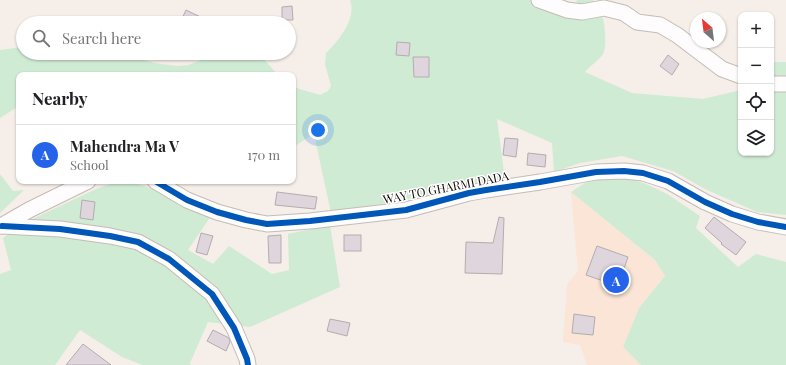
<!DOCTYPE html>
<meta charset="utf-8">
<style>
body{margin:0;font-family:"Playfair Display",serif;background:#f6f6f6;color:#202124}
.controls{position:absolute;right:12px;top:12px;display:grid;overflow:hidden;border-radius:8px;box-shadow:0 1px 3px #0004}
.controls button{width:36px;height:36px;display:grid;place-items:center;padding:0;border:0;border-bottom:1px solid #e0e0e0;background:#fff;color:#202124;font:20px sans-serif}
.compass{position:absolute;left:690px;top:12px;width:36px;height:36px;border-radius:50%;background:#fff;box-shadow:0 1px 3px #0004;rotate:332deg}
.you{position:absolute;left:318px;top:130px;width:14px;height:14px;margin:-10px;border:3px solid #fff;border-radius:50%;background:#1a73e8;box-shadow:0 0 0 6px #1a73e833}
.badge{display:grid;place-items:center;width:26px;height:26px;border-radius:50%;background:#2563eb;color:#fff;font-size:13px;font-weight:700}
.pin{position:absolute;translate:-50% -50%;border:2px solid #fff;box-shadow:0 1px 4px #0006}
.list{margin:0;padding:0;list-style:none}
h2{display:flex;justify-content:space-between;align-items:center;height:52px;margin:0;padding:0 16px;font-size:17px}
h2 small{font-size:13px;font-weight:400;color:#757577}
.list li{display:grid;grid-template-columns:26px 1fr auto;gap:12px;align-items:center;box-sizing:border-box;height:60px;padding:0 16px;border-top:1px solid #e0e0e0}
.list b{display:block;font-size:15px;white-space:nowrap}
.list p{margin:0;font-size:13px;white-space:nowrap;color:#757577}
.list em{font-size:13px;font-style:normal;color:#757577}
.icon{flex:none;width:22px;height:22px;fill:none;stroke:currentColor;stroke-width:2;stroke-linecap:round;stroke-linejoin:round}
.map{position:relative;flex:none;width:786px;height:365px;overflow:hidden}
.search{position:absolute;background:#fff;box-shadow:0 1px 3px #0004;left:16px;top:16px;width:280px;height:44px;display:flex;align-items:center;gap:10px;box-sizing:border-box;padding:0 14px;border-radius:22px;color:#757577;font-size:15px}
.panel{position:absolute;background:#fff;box-shadow:0 1px 3px #0004;left:16px;top:72px;width:280px;height:112px;border-radius:8px}
.map>svg:first-child{display:block}
</style>
<div class="map">
<svg width="786" height="365" viewBox="0 0 786 365">
<rect width="100%" height="100%" fill="#f6eee8"/>
<polygon fill="#fae5d6" points="571,192 655,260 665,276 639,308 623,347 641,365 587,365 580,345 563,342 567,285 578,271"/>
<g fill="#d0ebd4">
<path d="M350 0H553V2L576 3 577 0H593C595 7 600 10 602 16 605 22 607 48 603 54 599 60 590 66 585 72L632 93 703 99 741 90V153H771V62H786V215L757 212 705 189 673 171 622 156 580 163 554 172 552 143 497 119 505 180 475 183 420 197 331 213 314 134 293 147V87L320 95 328 91 331 86 325 64 326 53C338 41 357 19 350 0Z"/>
<polygon points="23,47 23,53 124,53 154,63 178,66 188,65 199,61 213,53 242,53 243,60 262,57 278,75 19,75 19,106 0,118 0,50"/>
<polygon points="0,174 13,191 24,190 0,213"/>
<polygon points="615,176 644,183 667,194 700,216 696,228 738,267 756,254 786,262 786,365 641,365 623,347 639,308 665,276 655,260 571,192 588,181"/>
<path d="M120 181C142 181 182 202 204 212L211 216 188 250 213 264 229 246 272 274 289 270 288 234 330 225 340 287 250 327 208 322 190 363 191 365H143L122 357 80 330 55 365H0V274L11 270 3 238 24 223 96 189Z"/>
</g>
<g fill="#dfd5dc" stroke="#b3adaf">
<polygon points="292,6 293,20 282,20 282,7"/>
<polygon points="186,10 213,23 180,23"/>
<polygon points="397,42 410,43 409,56 396,55"/>
<polygon points="668,55 679,64 672,75 660,66"/>
<polygon points="413,57 429,57 429,77 414,77"/>
<polygon points="505,138 518,139 516,157 503,155"/>
<polygon points="528,153 546,155 545,167 527,165"/>
<polygon points="277,192 317,197 315,209 275,205"/>
<polygon points="82,200 95,202 93,220 80,218"/>
<polygon points="499,217 504,218 502,274 465,273 466,242 493,243"/>
<polygon points="714,217 746,242 736,255 721,244 722,243 705,228"/>
<polygon points="201,233 213,236 207,255 196,252"/>
<polygon points="281,235 281,263 269,263 268,236"/>
<rect x="344" y="235" width="17" height="16"/>
<polygon points="597,246 628,257 618,286 586,275"/>
<polygon points="574,314 595,317 593,335 572,333"/>
<polygon points="330,319 350,323 347,336 327,331"/>
<polygon points="213,330 229,338 230,342 226,351 207,341"/>
<polygon points="83,344 111,365 66,365"/>
</g>
<g fill="none" stroke-linecap="round" stroke-linejoin="round">
<g stroke="#c4bcb6" stroke-width="17">
<g id="minor">
<polyline points="539,0 567,10 582,12 604,8 624,13 637,22 660,25 677,35 722,69 741,76"/>
<polyline points="771,84 786,84"/>
<polyline points="155,181 187,200 217,212 246,220 267,224 310,221 406,210 469,193 486,190 540,182 596,172 624,171 643,173 668,181 705,202 732,214 758,222 786,227"/>
<polyline points="1,226 29,210 88,181"/>
<polyline points="2,226 60,229 110,236 138,242 169,259 212,294 234,328 247,359 248,365"/>
</g>
</g>
<use href="#minor" stroke="#fefcfc" stroke-width="15"/>
<g stroke="#fff" stroke-width="8">
<g id="cycleway">
<polyline points="155,181 187,200 217,212 246,220 267,224 310,221 406,210 469,193 486,190 540,182 596,172 624,171 643,173 668,181 705,202 732,214 758,222 786,227"/>
<polyline points="2,226 60,229 110,236 138,242 169,259 212,294 234,328 247,359 248,365"/>
</g>
</g>
<use href="#cycleway" stroke="#0057b8" stroke-width="6"/>
</g>
<g text-anchor="middle" stroke-width="3" stroke-linejoin="round" paint-order="stroke">
<g font-size="12" fill="#110905" stroke="#fff">
<text transform="translate(446 188) rotate(-11)" y="4">WAY TO GHARMI DADA</text>
</g>
</g>
</svg>
<div class="controls">
<button>+</button>
<button>−</button>
<button><svg class="icon" aria-label="locate" viewBox="0 0 24 24"><circle cx="12" cy="12" r="6"/><path d="M12 2v4M12 18v4M2 12h4M18 12h4"/></svg></button>
<button><svg class="icon" aria-label="layers" viewBox="0 0 24 24"><path d="M12 4l9 5-9 5-9-5zM3 14l9 5 9-5"/></svg></button>
</div>
<svg class="compass" viewBox="-18 -18 36 36"><path d="M0-13l5 13h-10z" fill="#e53935"/><path d="M0 13l5-13h-10z" fill="#757577"/></svg>
<div class="you"></div>
<div class="pin badge" style="left:616px;top:280px">A</div>
<div class="search"><svg class="icon" aria-label="search" viewBox="0 0 24 24"><circle cx="10" cy="10" r="6"/><path d="M15 15l6 6"/></svg>Search here</div>
<section class="panel">
<h2>Nearby<small></small></h2>
<ul class="list">
<li><span class="badge">A</span><div><b>Mahendra Ma V</b><p>School</p></div><em>170 m</em></li>
</ul>
</section>
</div>
